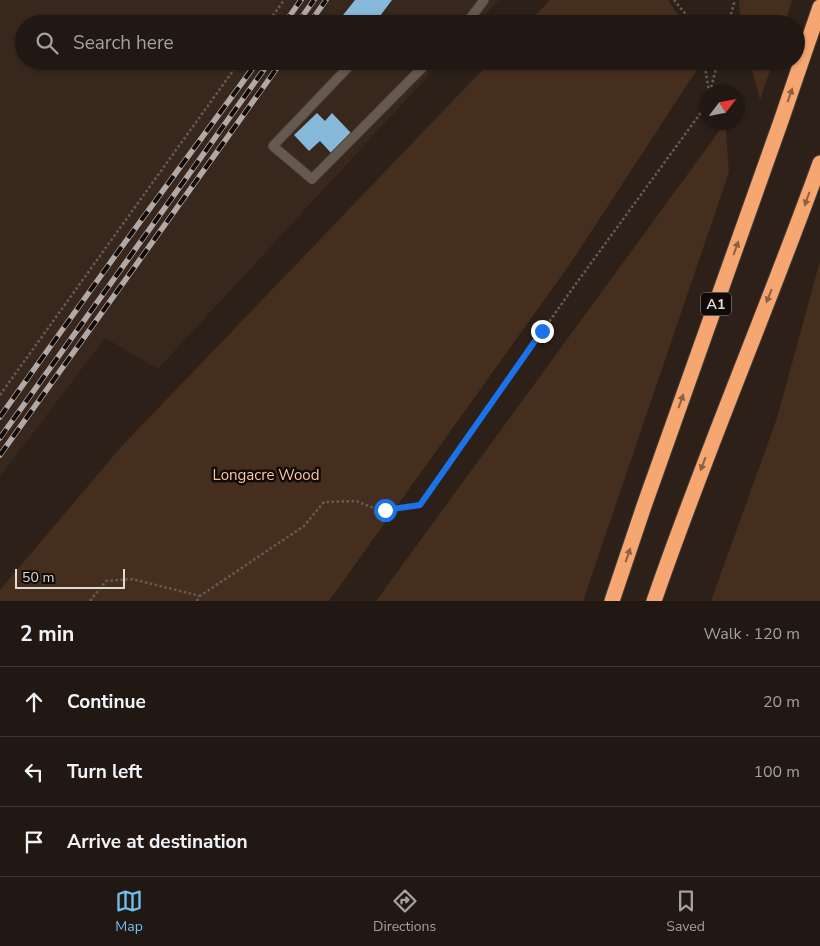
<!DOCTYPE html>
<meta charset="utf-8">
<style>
body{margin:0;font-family:"Nunito Sans",sans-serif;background:#29211c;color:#f1f3f6}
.compass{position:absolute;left:700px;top:85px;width:45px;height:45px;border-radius:50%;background:#211813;box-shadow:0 1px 4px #0004;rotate:58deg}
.scale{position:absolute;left:15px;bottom:12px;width:110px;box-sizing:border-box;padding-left:5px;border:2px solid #e0d9d4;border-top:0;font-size:14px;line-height:18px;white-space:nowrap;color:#e0d9d4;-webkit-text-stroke:4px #100b08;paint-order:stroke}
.stop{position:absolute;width:15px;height:15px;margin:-11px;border:4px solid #1a73e8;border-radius:50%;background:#fff}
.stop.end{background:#1a73e8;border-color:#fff;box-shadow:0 1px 5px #0008}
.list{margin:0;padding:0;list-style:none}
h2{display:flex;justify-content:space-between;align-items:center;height:65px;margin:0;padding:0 20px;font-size:21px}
h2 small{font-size:16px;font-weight:400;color:#a2a0a0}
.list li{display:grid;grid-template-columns:32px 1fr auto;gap:15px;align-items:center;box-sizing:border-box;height:70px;padding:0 20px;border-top:1px solid #3e3733}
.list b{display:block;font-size:19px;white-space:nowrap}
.list em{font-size:16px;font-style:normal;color:#a2a0a0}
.icon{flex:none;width:28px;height:28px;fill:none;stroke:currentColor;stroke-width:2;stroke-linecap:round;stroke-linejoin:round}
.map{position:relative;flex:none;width:820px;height:601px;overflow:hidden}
.search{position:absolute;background:#211813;box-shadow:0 1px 4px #0004;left:15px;right:15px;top:15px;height:55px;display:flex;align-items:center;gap:12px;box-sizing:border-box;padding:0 18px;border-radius:28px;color:#a2a0a0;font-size:19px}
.sheet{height:275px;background:#211813}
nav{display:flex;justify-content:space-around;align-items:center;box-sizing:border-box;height:70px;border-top:1px solid #3e3733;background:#211813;font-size:14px;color:#a2a0a0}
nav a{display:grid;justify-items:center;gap:2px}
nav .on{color:#6ec2f3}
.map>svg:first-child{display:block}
</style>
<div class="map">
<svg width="820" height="601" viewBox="0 0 820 601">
<rect width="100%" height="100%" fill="#2c2019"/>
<polygon fill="#37271c" points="0,0 499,0 477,24 24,24 24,61 442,61 158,369 105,338 0,477"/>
<g fill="#462e1e">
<polygon points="550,0 668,0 684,24 527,24"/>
<polygon points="739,0 792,0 785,24 741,24"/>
<polygon points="491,61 699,61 700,65 572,261 329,601 0,601 0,590 121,447"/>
<polygon points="750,61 773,61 760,100"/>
<polygon points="725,123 729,172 583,601 376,601"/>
<polygon points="820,261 820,601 711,601 777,418"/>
</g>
<g fill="#86b9d9">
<polygon points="355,0 392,0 374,24 336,24"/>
<polygon points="317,113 325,121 332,113 351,133 331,153 320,141 309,151 294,135"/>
</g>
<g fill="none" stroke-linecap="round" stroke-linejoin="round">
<g stroke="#453c37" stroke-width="11">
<g id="lane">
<polyline points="466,24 484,0"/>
<polyline points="354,61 273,146 312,179 429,61"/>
</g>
</g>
<g stroke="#453c37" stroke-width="17">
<g id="highway">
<polyline points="612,601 644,506 781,121 820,7"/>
<path d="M654 601C705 453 767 310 820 163"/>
</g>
</g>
<g stroke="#665c56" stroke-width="2.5" stroke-dasharray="2.5 2.5" stroke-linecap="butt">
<polyline points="674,0 694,24"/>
<polyline points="267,24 284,0"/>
<polyline points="728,24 735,0"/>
<polyline points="704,61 709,92"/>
<polyline points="710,92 718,61"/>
<polyline points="0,395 240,61"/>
<polyline points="90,601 106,581 132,579 200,596"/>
<polyline points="197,601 200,596 304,526 324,502 356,501 371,507 385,510 420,505 575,285 705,107 708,99"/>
</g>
<use href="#lane" stroke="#665950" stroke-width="9"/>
<use href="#highway" stroke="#f5a671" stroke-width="15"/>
<g stroke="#b2a9a4" stroke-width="5.5">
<g id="rail">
<polyline points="284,24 301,0"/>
<polyline points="297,24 314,0"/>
<polyline points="309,24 326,0"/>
<polyline points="0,417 115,256 258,61"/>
<polyline points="0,438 270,61"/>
<polyline points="0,455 282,61"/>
</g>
</g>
<use href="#rail" stroke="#100b08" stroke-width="4" stroke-dasharray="11" stroke-linecap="butt"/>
</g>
<defs><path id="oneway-solid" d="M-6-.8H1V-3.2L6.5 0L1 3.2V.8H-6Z" transform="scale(1.25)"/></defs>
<g fill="#8e6042">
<use href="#oneway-solid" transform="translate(790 95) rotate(-71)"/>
<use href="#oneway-solid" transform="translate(807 199) rotate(110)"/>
<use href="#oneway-solid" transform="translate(736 248) rotate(-70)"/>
<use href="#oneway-solid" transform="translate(769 296) rotate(112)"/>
<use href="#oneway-solid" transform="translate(681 401) rotate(-70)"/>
<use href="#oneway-solid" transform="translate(703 464) rotate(111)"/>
<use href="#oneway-solid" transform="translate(628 555) rotate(-71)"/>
</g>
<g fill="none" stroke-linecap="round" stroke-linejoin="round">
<polyline stroke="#1a73e8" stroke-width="6" points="385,510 420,505 542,331"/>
</g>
<g text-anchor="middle" stroke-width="5" stroke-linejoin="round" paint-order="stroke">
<rect fill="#100b08" stroke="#a29b97" stroke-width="1" x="701" y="292.5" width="30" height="23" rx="4"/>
<g font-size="14" font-weight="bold" fill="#e0d9d4">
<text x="716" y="309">A1</text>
</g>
<g font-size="15" fill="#fdc5a1" stroke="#100b08">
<text x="266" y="480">Longacre Wood</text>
</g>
</g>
</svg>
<svg class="compass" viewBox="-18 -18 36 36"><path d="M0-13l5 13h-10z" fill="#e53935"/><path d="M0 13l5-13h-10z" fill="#a2a0a0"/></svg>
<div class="scale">50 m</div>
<div class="stop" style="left:385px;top:510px"></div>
<div class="stop end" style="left:542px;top:331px"></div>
<div class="search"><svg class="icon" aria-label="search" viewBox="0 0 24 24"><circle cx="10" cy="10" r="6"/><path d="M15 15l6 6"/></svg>Search here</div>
</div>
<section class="sheet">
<h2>2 min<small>Walk · 120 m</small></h2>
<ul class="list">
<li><svg class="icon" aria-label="ahead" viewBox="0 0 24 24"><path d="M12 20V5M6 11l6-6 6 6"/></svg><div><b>Continue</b></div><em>20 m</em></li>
<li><svg class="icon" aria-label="left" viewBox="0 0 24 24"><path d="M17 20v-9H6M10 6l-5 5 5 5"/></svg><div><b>Turn left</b></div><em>100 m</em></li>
<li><svg class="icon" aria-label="arrive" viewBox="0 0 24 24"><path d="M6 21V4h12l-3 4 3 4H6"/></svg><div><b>Arrive at destination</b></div></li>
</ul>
</section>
<nav>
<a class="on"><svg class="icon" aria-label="map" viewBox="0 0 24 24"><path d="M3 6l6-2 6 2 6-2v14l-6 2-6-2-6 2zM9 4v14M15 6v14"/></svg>Map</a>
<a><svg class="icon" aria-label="directions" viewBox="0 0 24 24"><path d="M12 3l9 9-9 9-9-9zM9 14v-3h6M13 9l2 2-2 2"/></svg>Directions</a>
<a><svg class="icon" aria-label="saved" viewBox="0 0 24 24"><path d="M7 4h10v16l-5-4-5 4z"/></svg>Saved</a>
</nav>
